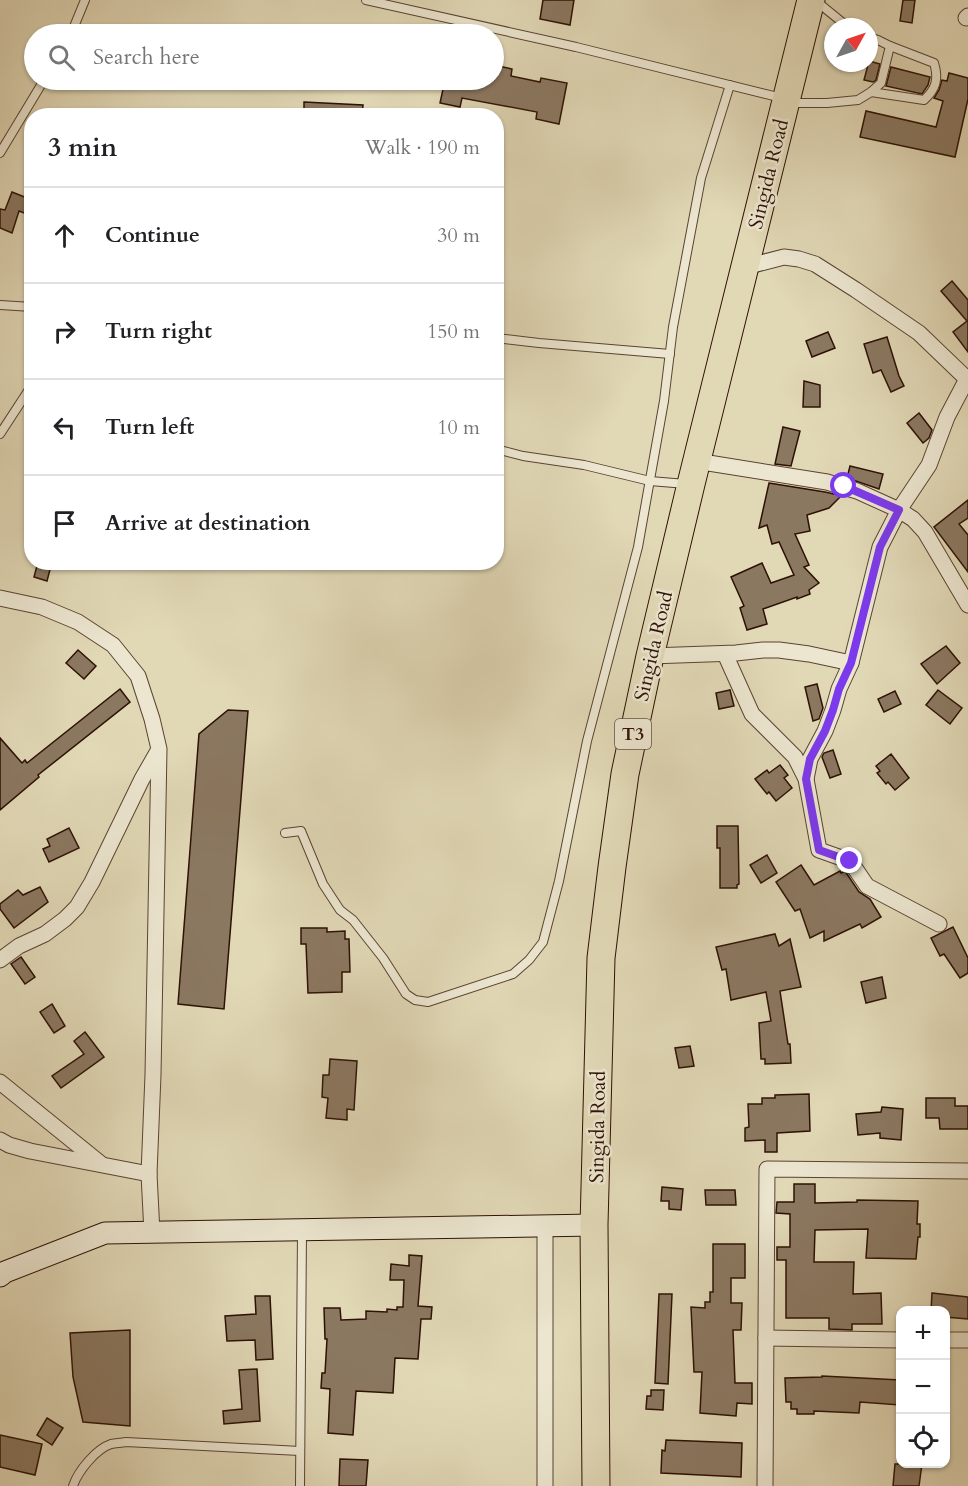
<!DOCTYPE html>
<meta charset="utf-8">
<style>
body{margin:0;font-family:Cardo,serif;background:#f2f2f2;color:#202124}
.controls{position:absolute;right:18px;bottom:18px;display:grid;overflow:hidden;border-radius:12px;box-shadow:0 2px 4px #0004}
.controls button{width:54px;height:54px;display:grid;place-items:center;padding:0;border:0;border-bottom:2px solid #e0e0e0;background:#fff;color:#202124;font:30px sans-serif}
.compass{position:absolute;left:824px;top:18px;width:54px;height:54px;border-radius:50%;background:#fff;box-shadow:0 2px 4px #0004;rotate:50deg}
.stop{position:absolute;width:18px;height:18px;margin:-14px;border:4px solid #7c3aed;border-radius:50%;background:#fff}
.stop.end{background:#7c3aed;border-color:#fff;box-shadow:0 2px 6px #0008}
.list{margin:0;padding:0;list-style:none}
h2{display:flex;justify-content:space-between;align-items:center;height:78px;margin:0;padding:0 24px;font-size:26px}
h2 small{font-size:20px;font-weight:400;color:#757577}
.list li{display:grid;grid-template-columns:39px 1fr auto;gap:18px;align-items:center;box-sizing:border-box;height:96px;padding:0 24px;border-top:2px solid #e0e0e0}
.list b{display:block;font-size:22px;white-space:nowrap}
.list em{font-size:20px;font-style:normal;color:#757577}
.icon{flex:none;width:33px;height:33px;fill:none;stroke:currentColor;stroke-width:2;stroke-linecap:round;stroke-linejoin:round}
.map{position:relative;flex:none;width:968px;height:1486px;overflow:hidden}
.search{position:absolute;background:#fff;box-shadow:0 2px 4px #0004;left:24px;top:24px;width:480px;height:66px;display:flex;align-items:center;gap:15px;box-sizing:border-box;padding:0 21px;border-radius:33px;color:#757577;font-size:22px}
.panel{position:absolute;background:#fff;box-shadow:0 2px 4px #0004;left:24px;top:108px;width:480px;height:462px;border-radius:24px}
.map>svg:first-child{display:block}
</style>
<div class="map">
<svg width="968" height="1486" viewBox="0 0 968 1486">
<rect width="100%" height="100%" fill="#e1d8b6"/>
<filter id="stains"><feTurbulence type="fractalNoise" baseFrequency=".00333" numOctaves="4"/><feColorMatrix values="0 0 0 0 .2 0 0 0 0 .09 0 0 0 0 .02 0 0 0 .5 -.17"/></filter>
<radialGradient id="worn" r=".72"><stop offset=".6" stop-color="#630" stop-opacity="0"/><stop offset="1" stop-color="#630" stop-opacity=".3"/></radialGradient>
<g fill="#8b7861" stroke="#2d1105" stroke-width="1.5">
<polygon points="543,0 574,0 570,25 540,19"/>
<polygon points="903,0 915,0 912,23 900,21"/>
<polygon points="869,61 880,64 876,80 873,82 864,80"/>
<polygon points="494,65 512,69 511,76 540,82 541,78 567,83 559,124 536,119 537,112 462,98 460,107 440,103 445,80 494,80"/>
<polygon points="891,67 930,77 928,85 922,94 886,86"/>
<polygon points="949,73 968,78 968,99 955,157 860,137 866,111 936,127 943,101 934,98 939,90 942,80 947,81"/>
<polygon points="304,102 363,105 362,116 304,116"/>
<polygon points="12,192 32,200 32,216 19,211 12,233 0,228 0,209 5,210"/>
<polygon points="952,281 968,300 968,352 953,332 967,321 941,291"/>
<polygon points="828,332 835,348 812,357 806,341"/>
<polygon points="887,337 899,376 904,386 891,392 881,370 873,373 864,344"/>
<polygon points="804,381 820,385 820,407 803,407"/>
<polygon points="919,413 932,430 929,438 923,443 907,423"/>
<polygon points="783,427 800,431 791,466 775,464"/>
<polygon points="850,466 883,474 879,489 847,478"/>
<polygon points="769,483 825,492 838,495 840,497 829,508 807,515 810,531 795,534 809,565 804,567 819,583 809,590 810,594 797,599 797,597 763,609 767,624 747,630 740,608 744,606 731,577 762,563 771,583 794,575 779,542 772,544 767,525 759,528"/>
<polygon points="968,500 968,518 959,524 968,535 968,572 934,527"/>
<polygon points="38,562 52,562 47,581 34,577"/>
<polygon points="946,646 960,663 937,684 921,664"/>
<polygon points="78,650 96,666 84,679 66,663"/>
<polygon points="817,684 823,708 819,719 813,721 805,687"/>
<polygon points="120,689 130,702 38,775 39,777 0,810 0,738 22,763 25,760 27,763"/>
<polygon points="730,690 734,706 719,709 716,693"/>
<polygon points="938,690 962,708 950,724 926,705"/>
<polygon points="895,691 901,704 884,712 878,699"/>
<polygon points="228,710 248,711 224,1009 178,1004 199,734"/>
<polygon points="833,750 841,774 830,778 822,757 824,753"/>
<polygon points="891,754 909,778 895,790 888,782 886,784 877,773 880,771 876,766"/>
<polygon points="780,765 788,775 784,778 792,788 776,801 769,792 767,794 755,779 767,770 769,773"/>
<polygon points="717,826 738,826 739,884 737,885 737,888 720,888 720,848 717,848"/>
<polygon points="69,828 79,848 49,862 43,849 50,846 47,839"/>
<polygon points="767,855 777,873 761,883 750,865"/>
<polygon points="801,865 814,885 840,871 841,873 845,871 859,892 870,899 881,917 862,928 860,924 824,941 824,931 810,938 800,909 795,911 776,882"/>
<polygon points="40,887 48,902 14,928 0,909 0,904 18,890 23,895"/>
<polygon points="953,927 968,958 968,973 960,978 944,954 940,956 931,938"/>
<polygon points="301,928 327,928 327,932 345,931 345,939 349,939 350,972 342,972 342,992 308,993 306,944 301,944"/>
<polygon points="775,934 779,946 790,939 801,987 780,991 788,1044 790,1044 791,1063 765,1064 765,1059 761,1059 759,1023 771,1021 766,992 731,1000 726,969 722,970 716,947"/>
<polygon points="21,957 35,977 25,984 11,964"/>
<polygon points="882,977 886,998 866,1003 861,982"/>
<polygon points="52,1004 65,1026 54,1033 40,1012"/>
<polygon points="85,1032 104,1057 61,1088 52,1076 84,1054 74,1041"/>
<polygon points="690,1046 694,1066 679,1068 675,1048"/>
<polygon points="330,1059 357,1061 354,1110 347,1109 347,1120 326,1118 328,1098 322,1097 323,1075 329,1075"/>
<polygon points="809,1094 810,1131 777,1133 777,1152 765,1152 765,1140 745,1141 745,1128 749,1127 748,1104 762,1104 762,1098 775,1098 775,1095"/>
<polygon points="926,1098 955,1098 955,1106 968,1106 968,1129 940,1129 939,1118 926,1118"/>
<polygon points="882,1107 903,1109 901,1140 880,1138 880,1133 858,1135 856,1114 881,1112"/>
<polygon points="794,1184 815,1184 815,1203 857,1202 857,1200 918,1201 917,1224 920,1224 920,1237 918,1237 916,1259 866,1258 868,1229 815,1230 814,1262 854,1262 853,1294 881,1293 882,1324 852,1324 852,1330 829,1329 829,1318 786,1318 786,1260 777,1260 777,1247 790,1247 790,1214 776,1213 777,1202 794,1202"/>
<polygon points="662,1187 683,1189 681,1210 669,1209 669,1201 661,1201"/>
<polygon points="705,1190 735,1190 736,1205 706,1205"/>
<polygon points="713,1244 745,1244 745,1278 731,1278 731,1303 742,1303 741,1330 733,1330 735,1383 752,1383 752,1404 737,1403 736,1416 700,1413 702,1372 694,1372 691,1307 705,1308 705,1302 710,1302 710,1292 713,1292"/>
<polygon points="409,1255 422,1256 418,1306 432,1307 431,1319 421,1319 418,1359 395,1358 393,1393 356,1391 353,1435 328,1433 330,1389 321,1388 322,1373 325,1373 327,1339 325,1339 324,1308 340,1308 341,1320 366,1319 366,1311 387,1312 387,1309 397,1310 397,1307 403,1307 404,1280 390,1280 391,1264 409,1266"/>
<polygon points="932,1293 968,1297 968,1319 945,1317 945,1311 931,1311"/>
<polygon points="659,1294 672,1294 668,1384 655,1383"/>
<polygon points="255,1296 270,1296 273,1359 256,1360 255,1340 227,1341 225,1316 256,1314"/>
<polygon points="130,1330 130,1426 83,1422 73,1377 70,1333"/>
<polygon points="257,1369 260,1421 224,1424 223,1411 242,1409 239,1370"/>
<polygon points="822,1376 900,1380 900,1405 860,1402 859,1413 814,1411 814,1414 797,1414 797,1409 791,1409 791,1402 786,1402 785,1378 822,1377"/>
<polygon points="651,1390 664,1390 663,1410 646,1409 647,1396 651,1396"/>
<polygon points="47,1418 63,1428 52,1445 37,1435"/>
<polygon points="0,1435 42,1444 35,1475 0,1467"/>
<polygon points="666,1440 742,1443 741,1477 661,1473 662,1450 665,1451"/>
<polygon points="340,1459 368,1460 366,1486 339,1486"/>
<polygon points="895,1464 922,1464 919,1486 893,1486"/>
</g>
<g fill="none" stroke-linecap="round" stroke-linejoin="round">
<g stroke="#5a4331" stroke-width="10">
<g id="lane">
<polyline points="366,0 576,47 782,98"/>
<polyline points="816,1 848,27"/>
<polyline points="71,34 85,0"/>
<path d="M871 92 924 100C936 89 939 79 934 63L890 46"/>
<polyline points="792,103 827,103 858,100 871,92 881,83 890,46 878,40 869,37"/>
<polyline points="0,153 44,80"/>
<polyline points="0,305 32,307"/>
<polyline points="496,338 539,343 670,354"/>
<polyline points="0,434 32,385"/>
<polyline points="496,449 523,456 584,465 650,481 686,484"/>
<polyline points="285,833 301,831 323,884 340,910 353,920 383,958 406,994 415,1000 428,1002 513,974 529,960 543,942 559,881 587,741 638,547 664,401 673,327 701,178 730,85"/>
<path d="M73 1486C78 1471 96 1449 111 1444 116 1443 121 1443 126 1442L300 1451"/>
<polyline points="300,1486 302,1232"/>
</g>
</g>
<g stroke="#5a4331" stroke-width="17">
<g id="street">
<polyline points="966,18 968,16"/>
<polyline points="745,267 784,257 799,259 815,264 856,290 919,333 968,380"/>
<polyline points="696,461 827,482 857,491 899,510 913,519 925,532 968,605"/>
<polyline points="0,598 42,607 78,622 113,645 138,676 152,719 159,749 153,1075 149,1174 152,1233"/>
<polyline points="725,654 752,714 795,757 806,779 819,850 850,861 867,886 939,924"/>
<polyline points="650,656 736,653 763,650 779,650 809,654 851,663"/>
<polyline points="806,779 810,759 825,731 833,710 839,689 851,663 880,547 899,510 929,465 947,417 968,377"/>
<polyline points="0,960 19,946 45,934 65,919 77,907 92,882 142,779 158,751"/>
<polyline points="0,1082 100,1163"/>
<polyline points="0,1140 9,1145 30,1151 149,1174"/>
<polyline points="545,1226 545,1486"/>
<polyline points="766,1338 900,1340"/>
<polyline points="946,1340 968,1340"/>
<polyline points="765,1486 767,1169 968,1171"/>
</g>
</g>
<g stroke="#2d1105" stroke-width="23">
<polyline id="secondary" points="0,1276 5,1272 105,1233 594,1225"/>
</g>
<g stroke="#2d1105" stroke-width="29">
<polyline id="highway" points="596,1486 594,1225 601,958 612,867 625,774 650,656 691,484 811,0"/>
</g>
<use href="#lane" stroke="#ece6d0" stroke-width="8"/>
<use href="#street" stroke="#ece6d0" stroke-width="15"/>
<use href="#secondary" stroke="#ece6d0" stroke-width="21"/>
<use href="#highway" stroke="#e1d8b6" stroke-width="27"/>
</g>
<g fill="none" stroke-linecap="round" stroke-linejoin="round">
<polyline stroke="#7c3aed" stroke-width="8" points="844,486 899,510 880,547 851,663 839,689 833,710 825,731 810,759 806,779 819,850 850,861"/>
</g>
<g text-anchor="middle" stroke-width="5" stroke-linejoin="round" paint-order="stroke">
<rect fill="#ece6d0" stroke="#665142" stroke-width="1.5" x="615" y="719" width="36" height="30" rx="4.5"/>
<g font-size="18" font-weight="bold" fill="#2d1105">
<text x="633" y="740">T3</text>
</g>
<g font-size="20" fill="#2d1105" stroke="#ece6d0">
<text transform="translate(768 174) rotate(-76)" y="7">Singida Road</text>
<text transform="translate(653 646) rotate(-77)" y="7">Singida Road</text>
<text transform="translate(597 1127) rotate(-89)" y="7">Singida Road</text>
</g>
</g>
<rect width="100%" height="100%" filter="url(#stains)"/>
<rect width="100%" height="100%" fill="url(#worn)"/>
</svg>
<div class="controls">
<button>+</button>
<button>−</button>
<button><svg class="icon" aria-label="locate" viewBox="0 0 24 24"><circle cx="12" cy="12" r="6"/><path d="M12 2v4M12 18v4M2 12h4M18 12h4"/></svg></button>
</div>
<svg class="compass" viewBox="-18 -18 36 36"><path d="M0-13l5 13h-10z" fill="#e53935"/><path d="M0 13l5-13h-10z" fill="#757577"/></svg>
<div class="stop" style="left:844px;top:486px"></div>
<div class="stop end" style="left:850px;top:861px"></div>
<div class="search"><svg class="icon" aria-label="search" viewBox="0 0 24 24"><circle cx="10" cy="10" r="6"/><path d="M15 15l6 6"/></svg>Search here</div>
<section class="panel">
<h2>3 min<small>Walk · 190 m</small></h2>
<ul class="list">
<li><svg class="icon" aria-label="ahead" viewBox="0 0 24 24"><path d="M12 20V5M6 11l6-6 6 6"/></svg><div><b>Continue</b></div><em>30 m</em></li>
<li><svg class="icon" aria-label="right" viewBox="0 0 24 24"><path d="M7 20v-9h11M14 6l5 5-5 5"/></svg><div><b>Turn right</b></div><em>150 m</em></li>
<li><svg class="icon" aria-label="left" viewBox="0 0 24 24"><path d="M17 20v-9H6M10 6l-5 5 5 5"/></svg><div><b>Turn left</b></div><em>10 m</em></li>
<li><svg class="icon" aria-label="arrive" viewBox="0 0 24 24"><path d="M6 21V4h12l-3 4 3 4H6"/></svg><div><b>Arrive at destination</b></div></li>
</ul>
</section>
</div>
